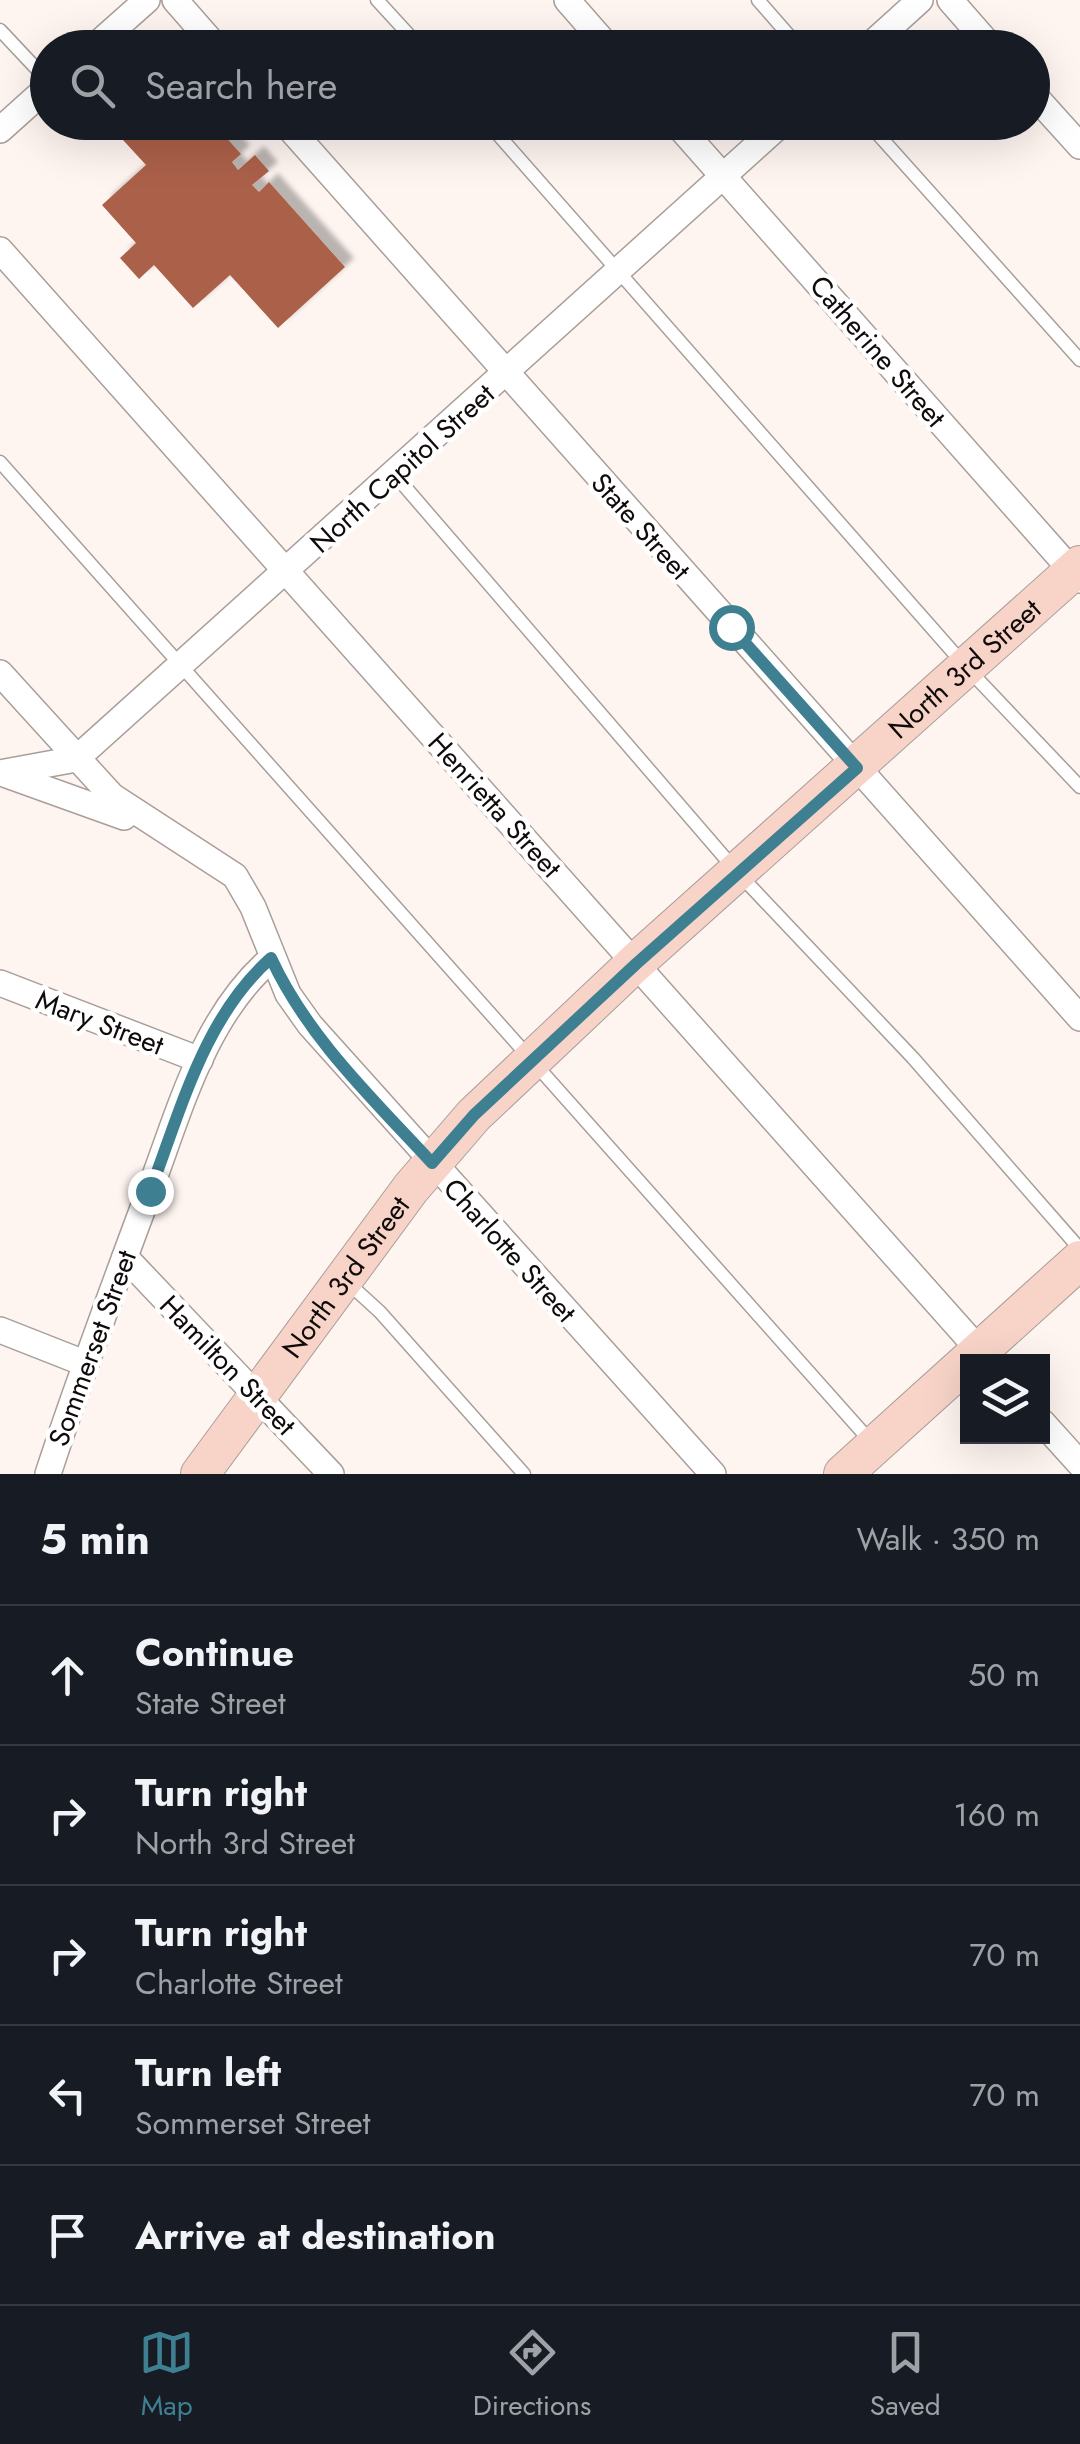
<!DOCTYPE html>
<meta charset="utf-8">
<style>
body{margin:0;font-family:Jost,sans-serif;background:#242831;color:#f1f3f6}
.controls{position:absolute;right:30px;bottom:30px;display:grid;overflow:hidden;border-radius:0px;box-shadow:0 10px 40px #0002}
.controls button{width:90px;height:90px;display:grid;place-items:center;padding:0;border:0;border-bottom:2px solid #363941;background:#171b24;color:#f1f3f6;font:50px sans-serif}
.stop{position:absolute;width:30px;height:30px;margin:-22px;border:8px solid #3e7f92;border-radius:50%;background:#fff}
.stop.end{background:#3e7f92;border-color:#fff;box-shadow:0 2px 10px #0008}
.list{margin:0;padding:0;list-style:none}
h2{display:flex;justify-content:space-between;align-items:center;height:130px;margin:0;padding:0 40px;font-size:42px}
h2 small{font-size:32px;font-weight:400;color:#9ea1a6}
.list li{display:grid;grid-template-columns:65px 1fr auto;gap:30px;align-items:center;box-sizing:border-box;height:140px;padding:0 40px;border-top:2px solid #363941}
.list b{display:block;font-size:38px;white-space:nowrap}
.list p{margin:0;font-size:32px;white-space:nowrap;color:#9ea1a6}
.list em{font-size:32px;font-style:normal;color:#9ea1a6}
.icon{flex:none;width:55px;height:55px;fill:none;stroke:currentColor;stroke-width:2;stroke-linecap:round;stroke-linejoin:round}
.map{position:relative;flex:none;width:1080px;height:1474px;overflow:hidden}
.search{position:absolute;background:#171b24;box-shadow:0 10px 40px #0002;left:30px;right:30px;top:30px;height:110px;display:flex;align-items:center;gap:25px;box-sizing:border-box;padding:0 35px;border-radius:55px;color:#9ea1a6;font-size:38px}
.sheet{height:830px;background:#171b24}
nav{display:flex;justify-content:space-around;align-items:center;box-sizing:border-box;height:140px;border-top:2px solid #363941;background:#171b24;font-size:28px;color:#9ea1a6}
nav a{display:grid;justify-items:center;gap:5px}
nav .on{color:#3e7f92}
.map>svg:first-child{display:block}
</style>
<div class="map">
<svg width="1080" height="1474" viewBox="0 0 1080 1474">
<defs>
<filter id="shadow"><feDropShadow dx="9" dy="-9" stdDeviation="2.5" flood-color="#0004"/></filter>
</defs>
<rect width="100%" height="100%" fill="#fef5f1"/>
<polygon fill="#ab6148" filter="url(#shadow)" points="127,122 230,122 223,134 241,154 232,162 238,170 255,155 269,171 252,185 259,192 269,182 345,267 278,328 230,275 193,308 154,265 139,279 120,258 136,243 102,205 146,165 123,140 133,130"/>
<g fill="none" stroke-linecap="round" stroke-linejoin="round">
<g stroke="#a99e9a" stroke-width="15">
<g id="lane">
<polyline points="377,0 421,48"/>
<polyline points="758,0 800,48"/>
<polyline points="0,30 48,81"/>
<polyline points="487,122 967,668 1080,787"/>
<polyline points="867,122 1080,360"/>
<polyline points="0,462 872,1443"/>
<polyline points="394,474 738,873 913,1058 1080,1249"/>
<polyline points="346,1281 380,1312 524,1474"/>
</g>
</g>
<g stroke="#a99e9a" stroke-width="28">
<g id="street">
<polyline points="175,0 217,48"/>
<polyline points="567,0 609,48"/>
<polyline points="950,0 992,48"/>
<polyline points="93,48 147,0"/>
<polyline points="867,48 920,0"/>
<polyline points="1032,93 1080,146"/>
<polyline points="284,122 1080,1018"/>
<polyline points="675,122 1080,580"/>
<polyline points="0,130 48,87"/>
<polyline points="0,250 987,1359"/>
<polyline points="0,673 112,796 235,876 253,907 288,994 310,1025 713,1474"/>
<polyline points="0,773 76,759 783,122"/>
<polyline points="7,775 124,817"/>
<polyline points="0,983 200,1060"/>
<polyline points="125,1257 331,1474"/>
<polyline points="0,1330 84,1363"/>
<polyline points="1042,1422 1080,1464"/>
<path d="M48 1474C78 1382 112 1291 146 1200 178 1117 202 1018 271 959"/>
</g>
</g>
<g stroke="#a99e9a" stroke-width="40">
<g id="secondary">
<path id="s1" d="M200 1474 411 1188 474 1115 635 963 1080 565"/>
<polyline points="843,1474 1080,1260"/>
</g>
</g>
<use href="#lane" stroke="#fff" stroke-width="12"/>
<use href="#street" stroke="#fff" stroke-width="25"/>
<use href="#secondary" stroke="#f8d4c8" stroke-width="38"/>
</g>
<g fill="none" stroke-linecap="round" stroke-linejoin="round">
<path stroke="#3e7f92" stroke-width="12" d="M150 1191C181 1110 204 1017 271 958 308 1038 373 1099 432 1163L474 1115 636 964 857 768 731 627"/>
</g>
<g text-anchor="middle" stroke-width="9" stroke-linejoin="round" paint-order="stroke">
<g font-size="28" fill="#0f0b0a" stroke="#fff">
<text transform="translate(878 351) rotate(49)" y="10">Catherine Street</text>
<text transform="translate(402 468) rotate(-42)" y="10">North Capitol Street</text>
<text transform="translate(641 526) rotate(48)" y="10">State Street</text>
<text dy="10" stroke="none"><textPath href="#s1" startOffset="1115">North 3rd Street</textPath></text>
<text transform="translate(495 805) rotate(48)" y="10">Henrietta Street</text>
<text transform="translate(100 1022) rotate(21)" y="10">Mary Street</text>
<text transform="translate(510 1250) rotate(48)" y="10">Charlotte Street</text>
<text dy="10" stroke="none"><textPath href="#s1" startOffset="245">North 3rd Street</textPath></text>
<text transform="translate(92 1348) rotate(-70)" y="10">Sommerset Street</text>
<text transform="translate(228 1365) rotate(46)" y="10">Hamilton Street</text>
</g>
</g>
</svg>
<div class="controls">
<button><svg class="icon" aria-label="layers" viewBox="0 0 24 24"><path d="M12 4l9 5-9 5-9-5zM3 14l9 5 9-5"/></svg></button>
</div>
<div class="stop" style="left:731px;top:627px"></div>
<div class="stop end" style="left:150px;top:1191px"></div>
<div class="search"><svg class="icon" aria-label="search" viewBox="0 0 24 24"><circle cx="10" cy="10" r="6"/><path d="M15 15l6 6"/></svg>Search here</div>
</div>
<section class="sheet">
<h2>5 min<small>Walk · 350 m</small></h2>
<ul class="list">
<li><svg class="icon" aria-label="ahead" viewBox="0 0 24 24"><path d="M12 20V5M6 11l6-6 6 6"/></svg><div><b>Continue</b><p>State Street</p></div><em>50 m</em></li>
<li><svg class="icon" aria-label="right" viewBox="0 0 24 24"><path d="M7 20v-9h11M14 6l5 5-5 5"/></svg><div><b>Turn right</b><p>North 3rd Street</p></div><em>160 m</em></li>
<li><svg class="icon" aria-label="right" viewBox="0 0 24 24"><path d="M7 20v-9h11M14 6l5 5-5 5"/></svg><div><b>Turn right</b><p>Charlotte Street</p></div><em>70 m</em></li>
<li><svg class="icon" aria-label="left" viewBox="0 0 24 24"><path d="M17 20v-9H6M10 6l-5 5 5 5"/></svg><div><b>Turn left</b><p>Sommerset Street</p></div><em>70 m</em></li>
<li><svg class="icon" aria-label="arrive" viewBox="0 0 24 24"><path d="M6 21V4h12l-3 4 3 4H6"/></svg><div><b>Arrive at destination</b></div></li>
</ul>
</section>
<nav>
<a class="on"><svg class="icon" aria-label="map" viewBox="0 0 24 24"><path d="M3 6l6-2 6 2 6-2v14l-6 2-6-2-6 2zM9 4v14M15 6v14"/></svg>Map</a>
<a><svg class="icon" aria-label="directions" viewBox="0 0 24 24"><path d="M12 3l9 9-9 9-9-9zM9 14v-3h6M13 9l2 2-2 2"/></svg>Directions</a>
<a><svg class="icon" aria-label="saved" viewBox="0 0 24 24"><path d="M7 4h10v16l-5-4-5 4z"/></svg>Saved</a>
</nav>
